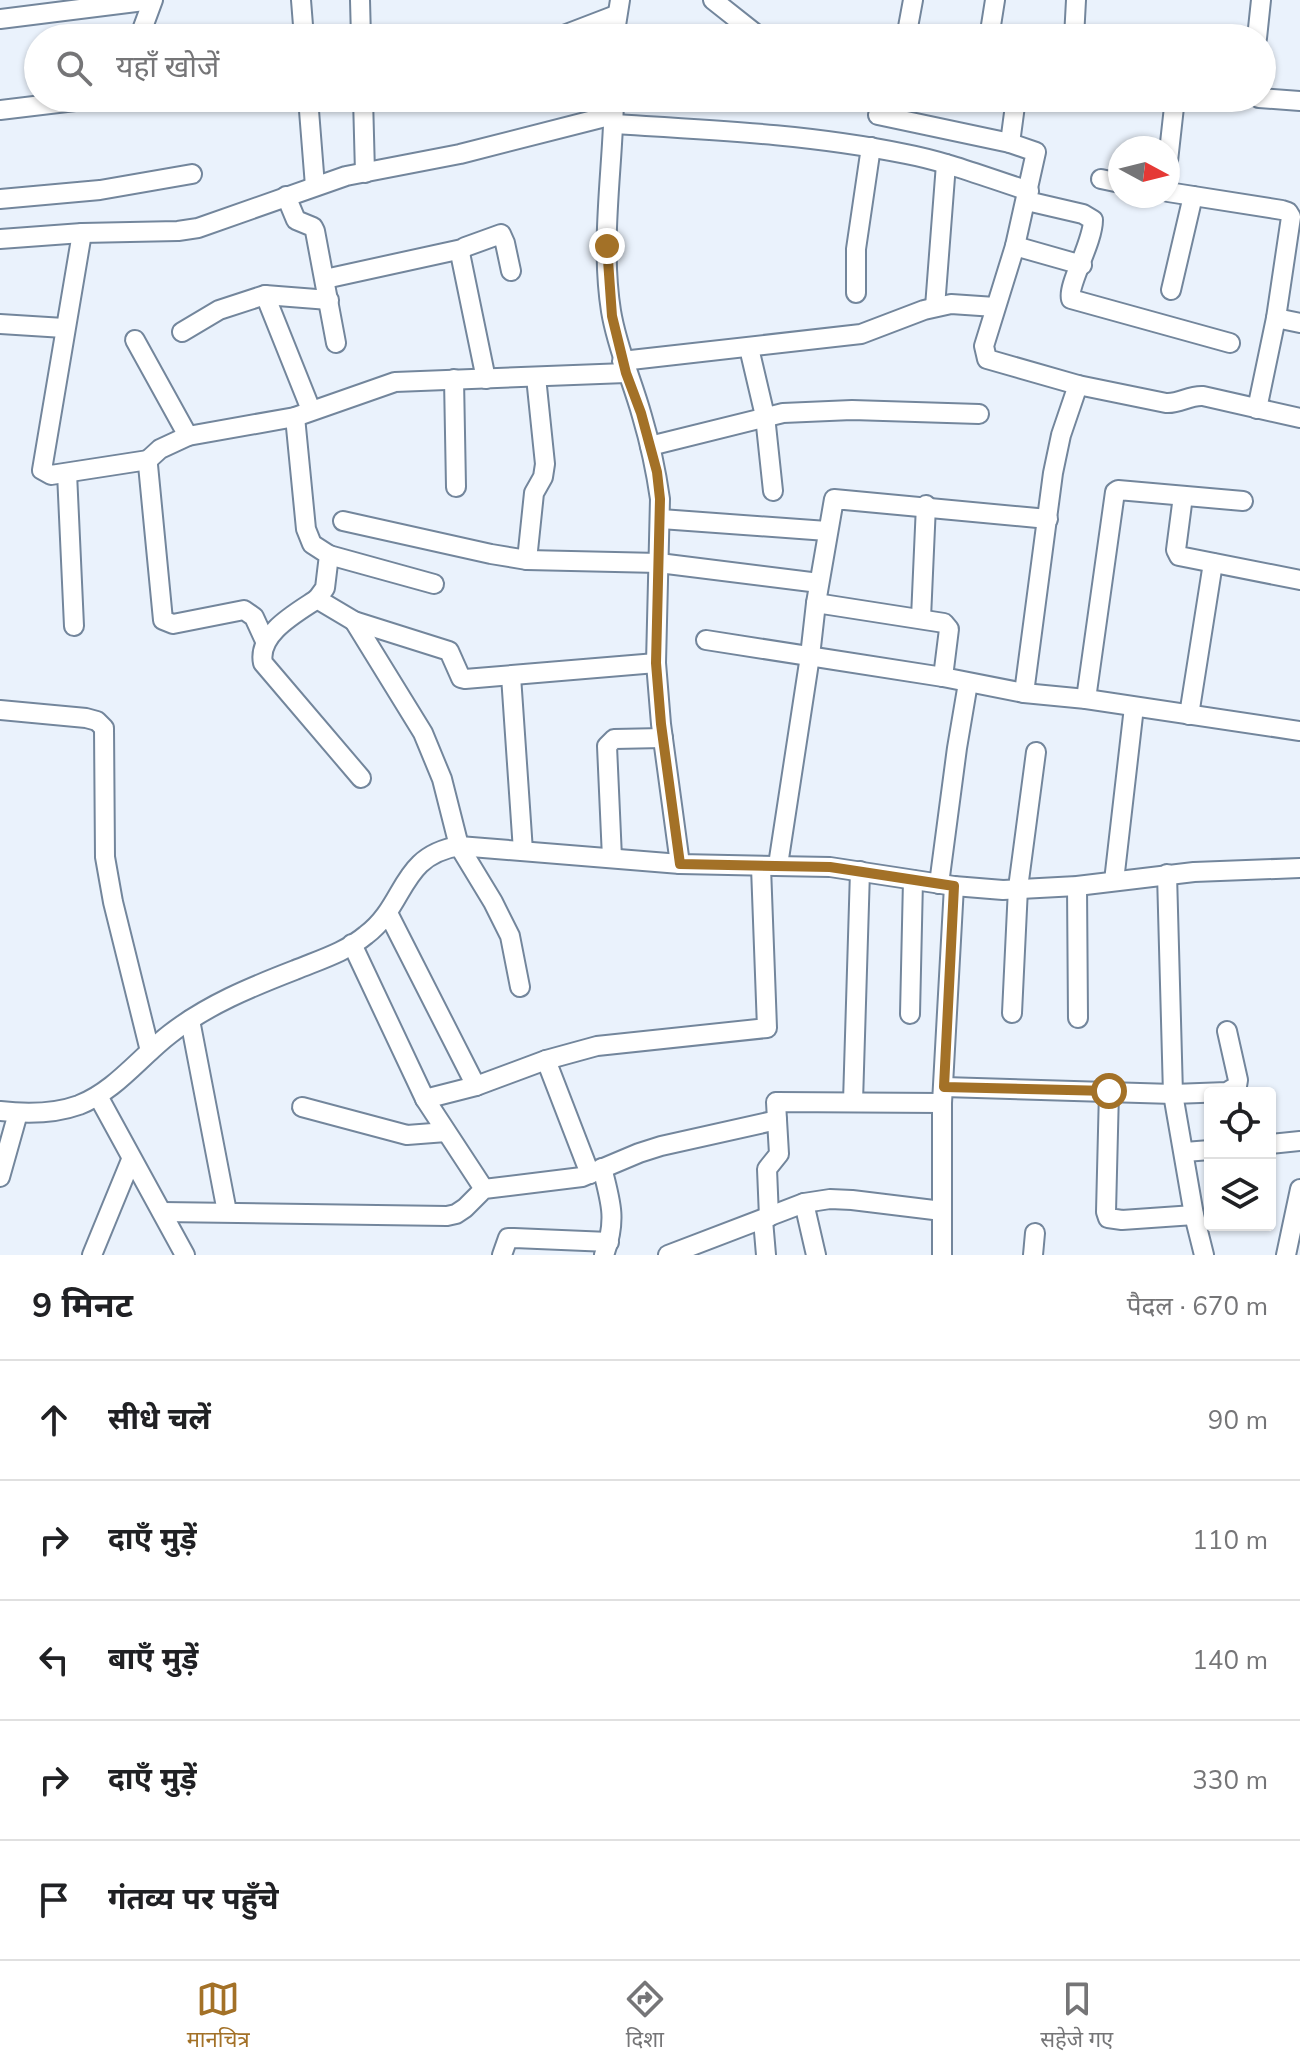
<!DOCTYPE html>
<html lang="hi">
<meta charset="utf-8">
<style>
body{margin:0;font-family:"Nunito Sans","Noto Sans Devanagari",sans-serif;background:#f6f6f6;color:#202124}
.controls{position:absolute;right:24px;bottom:24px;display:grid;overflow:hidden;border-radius:8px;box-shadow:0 2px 6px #0004}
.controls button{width:72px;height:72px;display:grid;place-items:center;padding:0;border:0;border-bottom:2px solid #e0e0e0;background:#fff;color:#202124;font:40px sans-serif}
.compass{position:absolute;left:1108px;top:136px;width:72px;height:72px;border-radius:50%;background:#fff;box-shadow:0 2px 6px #0004;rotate:97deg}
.stop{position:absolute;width:24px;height:24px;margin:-18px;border:6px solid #a37127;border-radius:50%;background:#fff}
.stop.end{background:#a37127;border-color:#fff;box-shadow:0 2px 8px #0008}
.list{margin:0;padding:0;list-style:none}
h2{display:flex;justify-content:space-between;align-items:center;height:104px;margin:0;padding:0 32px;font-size:34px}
h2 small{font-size:26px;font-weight:400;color:#757577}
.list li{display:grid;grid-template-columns:52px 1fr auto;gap:24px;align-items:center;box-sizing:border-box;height:120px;padding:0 32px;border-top:2px solid #e0e0e0}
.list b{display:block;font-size:30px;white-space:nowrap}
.list em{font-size:26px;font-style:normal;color:#757577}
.icon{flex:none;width:44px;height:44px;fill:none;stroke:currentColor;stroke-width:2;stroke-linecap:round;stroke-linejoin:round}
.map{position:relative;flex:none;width:1300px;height:1255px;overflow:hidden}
.search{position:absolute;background:#fff;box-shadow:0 2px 6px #0004;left:24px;right:24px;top:24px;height:88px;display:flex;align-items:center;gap:20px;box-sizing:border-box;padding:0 28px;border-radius:44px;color:#757577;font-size:30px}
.sheet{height:704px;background:#fff}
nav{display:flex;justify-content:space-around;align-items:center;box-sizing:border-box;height:112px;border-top:2px solid #e0e0e0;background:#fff;font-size:22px;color:#757577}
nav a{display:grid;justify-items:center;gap:4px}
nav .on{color:#a37127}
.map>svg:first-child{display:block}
</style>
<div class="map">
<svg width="1300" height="1255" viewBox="0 0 1300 1255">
<rect width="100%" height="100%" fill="#eaf2fc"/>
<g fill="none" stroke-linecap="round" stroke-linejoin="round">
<g stroke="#73869c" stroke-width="22">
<g id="minor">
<polyline points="301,0 304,38"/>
<polyline points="360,0 361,38"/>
<polyline points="713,0 761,38"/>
<polyline points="0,19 152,0"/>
<polyline points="139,38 153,0"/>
<polyline points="556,38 616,15"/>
<polyline points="614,38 620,0"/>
<polyline points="906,38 913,0"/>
<polyline points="989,38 995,0"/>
<polyline points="1074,38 1076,0"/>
<polyline points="1257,38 1261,0"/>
<polyline points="308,98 315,186"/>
<polyline points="363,98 365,173"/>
<path d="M614 98C613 169 600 241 611 311 617 348 632 380 642 416 650 443 656 471 660 499L656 663 661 724 680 864"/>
<polyline points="1259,98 1300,101"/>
<polyline points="0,110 100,98"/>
<path d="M878 115 1010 143 1036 152 1015 246 984 346 987 359 1078 385 1166 403C1180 404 1189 395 1203 396L1300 418"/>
<path d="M613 124C711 130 809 134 906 154 948 162 988 178 1029 191"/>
<polyline points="1010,143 1016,98"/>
<polyline points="1168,161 1175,98"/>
<polyline points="1101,179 1120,183"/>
<polyline points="1168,192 1282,210 1288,212 1291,217 1276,318 1257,409"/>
<polyline points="286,196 296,220 313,227 315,231 336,343"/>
<polyline points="0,199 100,190 192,174"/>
<path d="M1027 201 1083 214 1093 220C1093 243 1067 285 1071 299L1230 343"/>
<polyline points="82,233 42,470 51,475 148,460"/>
<polyline points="0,239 82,233 178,231 198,228 346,176 460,154 613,115"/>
<polyline points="1015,246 1082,265"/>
<polyline points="325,279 462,249"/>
<polyline points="1171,290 1193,196"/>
<polyline points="856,293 856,249 871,147"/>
<polyline points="265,295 311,410"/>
<polyline points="935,307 946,164"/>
<polyline points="1276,318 1300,323"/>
<polyline points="0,324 64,328"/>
<polyline points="182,332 219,310 265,295 329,300"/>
<polyline points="135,340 188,436"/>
<polyline points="749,348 765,416 773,491"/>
<polyline points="622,361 861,334 924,310 951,304 995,307"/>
<polyline points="454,379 456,487"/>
<polyline points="486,379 460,253 465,247 501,234 505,243 511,271"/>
<polyline points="295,417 306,529 312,544 329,555 325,588 317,599"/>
<polyline points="650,446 783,413 852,410 979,414"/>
<polyline points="67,473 74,626"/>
<polyline points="1183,496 1176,550 1179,556 1300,580"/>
<polyline points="661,519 827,531"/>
<polyline points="343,521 491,554 527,560 659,563 819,583"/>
<polyline points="329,555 434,584"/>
<polyline points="527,560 534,493 543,477 545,464 536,377"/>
<polyline points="816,603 944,623 949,629 943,677"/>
<polyline points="921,618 926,505"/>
<polyline points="354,621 423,733 442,779 459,846 493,902 510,936 520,987"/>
<polyline points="706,640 943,677 1024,693 1086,699 1300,731"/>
<polyline points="265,641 254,617 244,610 173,624 163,620 148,465 148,460 160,449 188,436 295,417 395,382 626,373"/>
<polyline points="511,676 523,851"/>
<polyline points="1024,693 1053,473 1061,435 1078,385"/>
<polyline points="1086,699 1115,492 1118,490 1243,501"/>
<polyline points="0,710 86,718 97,721 104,728 105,857 113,902 150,1051"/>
<polyline points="1189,715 1213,563"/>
<path d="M361 778 263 663C257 634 296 613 317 599L354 621 449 651 461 678 465 679 656 663"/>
<polyline points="612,858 607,746 614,739 663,738"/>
<polyline points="778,865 810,656 816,603 834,499 1048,519"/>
<polyline points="1167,874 1173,1094 1194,1215 1204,1255"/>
<polyline points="1114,881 1134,707"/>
<polyline points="939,884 957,748 968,683"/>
<polyline points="1077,886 1078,1018"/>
<polyline points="388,913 476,1086"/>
<polyline points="352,944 425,1099 484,1189"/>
<polyline points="1012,1013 1018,888 1036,752"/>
<polyline points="910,1014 913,880"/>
<polyline points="190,1020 227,1212"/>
<polyline points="546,1060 590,1174"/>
<polyline points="944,1087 1173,1094 1227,1092 1237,1086 1238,1080 1227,1031"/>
<polyline points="1109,1091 1106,1212 1108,1218 1122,1220 1194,1215"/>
<polyline points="98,1096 185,1255"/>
<polyline points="425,1099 476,1086 546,1060 597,1046 767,1028 761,867"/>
<polyline points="853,1102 860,871"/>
<polyline points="302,1107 407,1135 446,1132"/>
<path d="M0 1111C25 1114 54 1114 79 1105 115 1091 140 1057 170 1034 207 1005 251 987 295 970 319 960 346 952 366 935 407 904 399 856 459 846L680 864 830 867 954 886 1003 890 1077 886 1194 872 1300 868"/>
<polyline points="1270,1144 1300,1141"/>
<polyline points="1185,1152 1210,1150"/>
<path d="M602 1168C611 1202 617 1221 604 1255"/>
<polyline points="0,1177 18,1113"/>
<polyline points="804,1203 816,1255"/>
<polyline points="162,1212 447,1216 456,1214 465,1208 484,1189 582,1177 639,1153 661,1146 777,1120 776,1102 942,1103"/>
<polyline points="769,1217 767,1169 779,1154 777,1120"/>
<polyline points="763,1220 766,1255"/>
<polyline points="92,1255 131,1160"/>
<polyline points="502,1255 508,1238 514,1238 609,1242"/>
<polyline points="668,1255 804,1203 830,1199 852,1200 942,1211"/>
<polyline points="942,1255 942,1103 954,886"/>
<polyline points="1033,1255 1035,1233"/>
<polyline points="1286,1255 1300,1189"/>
</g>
</g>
<use href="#minor" stroke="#fff" stroke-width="18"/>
</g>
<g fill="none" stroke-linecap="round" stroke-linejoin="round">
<polyline stroke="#a37127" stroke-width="10" points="607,246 612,316 626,373 641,413 657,472 660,499 656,663 661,724 680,864 830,867 954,886 944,1087 1109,1091"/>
</g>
</svg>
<div class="controls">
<button><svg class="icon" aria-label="locate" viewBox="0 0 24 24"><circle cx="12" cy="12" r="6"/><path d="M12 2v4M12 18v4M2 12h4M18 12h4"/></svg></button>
<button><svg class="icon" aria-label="layers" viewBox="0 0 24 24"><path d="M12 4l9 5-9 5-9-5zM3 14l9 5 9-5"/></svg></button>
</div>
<svg class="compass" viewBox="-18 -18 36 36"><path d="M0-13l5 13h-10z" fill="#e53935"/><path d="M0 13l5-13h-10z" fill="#757577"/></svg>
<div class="stop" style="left:1109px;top:1091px"></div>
<div class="stop end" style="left:607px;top:246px"></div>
<div class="search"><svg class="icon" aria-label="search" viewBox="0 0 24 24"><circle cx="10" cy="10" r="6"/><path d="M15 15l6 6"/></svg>यहाँ खोजें</div>
</div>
<section class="sheet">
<h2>9 मिनट<small>पैदल · 670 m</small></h2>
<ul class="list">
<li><svg class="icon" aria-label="ahead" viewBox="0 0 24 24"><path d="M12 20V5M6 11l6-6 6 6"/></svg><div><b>सीधे चलें</b></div><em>90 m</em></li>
<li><svg class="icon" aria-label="right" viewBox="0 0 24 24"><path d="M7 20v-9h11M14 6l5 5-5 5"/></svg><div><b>दाएँ मुड़ें</b></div><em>110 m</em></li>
<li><svg class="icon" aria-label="left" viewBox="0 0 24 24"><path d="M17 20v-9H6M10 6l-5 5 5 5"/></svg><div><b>बाएँ मुड़ें</b></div><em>140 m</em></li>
<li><svg class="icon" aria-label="right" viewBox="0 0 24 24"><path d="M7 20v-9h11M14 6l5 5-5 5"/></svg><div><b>दाएँ मुड़ें</b></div><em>330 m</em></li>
<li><svg class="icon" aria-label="arrive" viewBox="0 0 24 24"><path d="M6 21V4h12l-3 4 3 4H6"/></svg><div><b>गंतव्य पर पहुँचे</b></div></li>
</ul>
</section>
<nav>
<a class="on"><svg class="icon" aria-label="map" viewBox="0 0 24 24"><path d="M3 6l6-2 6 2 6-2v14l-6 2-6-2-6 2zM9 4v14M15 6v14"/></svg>मानचित्र</a>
<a><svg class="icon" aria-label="directions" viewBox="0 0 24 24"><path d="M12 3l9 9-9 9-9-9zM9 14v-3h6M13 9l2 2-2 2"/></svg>दिशा</a>
<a><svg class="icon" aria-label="saved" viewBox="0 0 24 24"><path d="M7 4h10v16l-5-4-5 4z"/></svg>सहेजे गए</a>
</nav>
